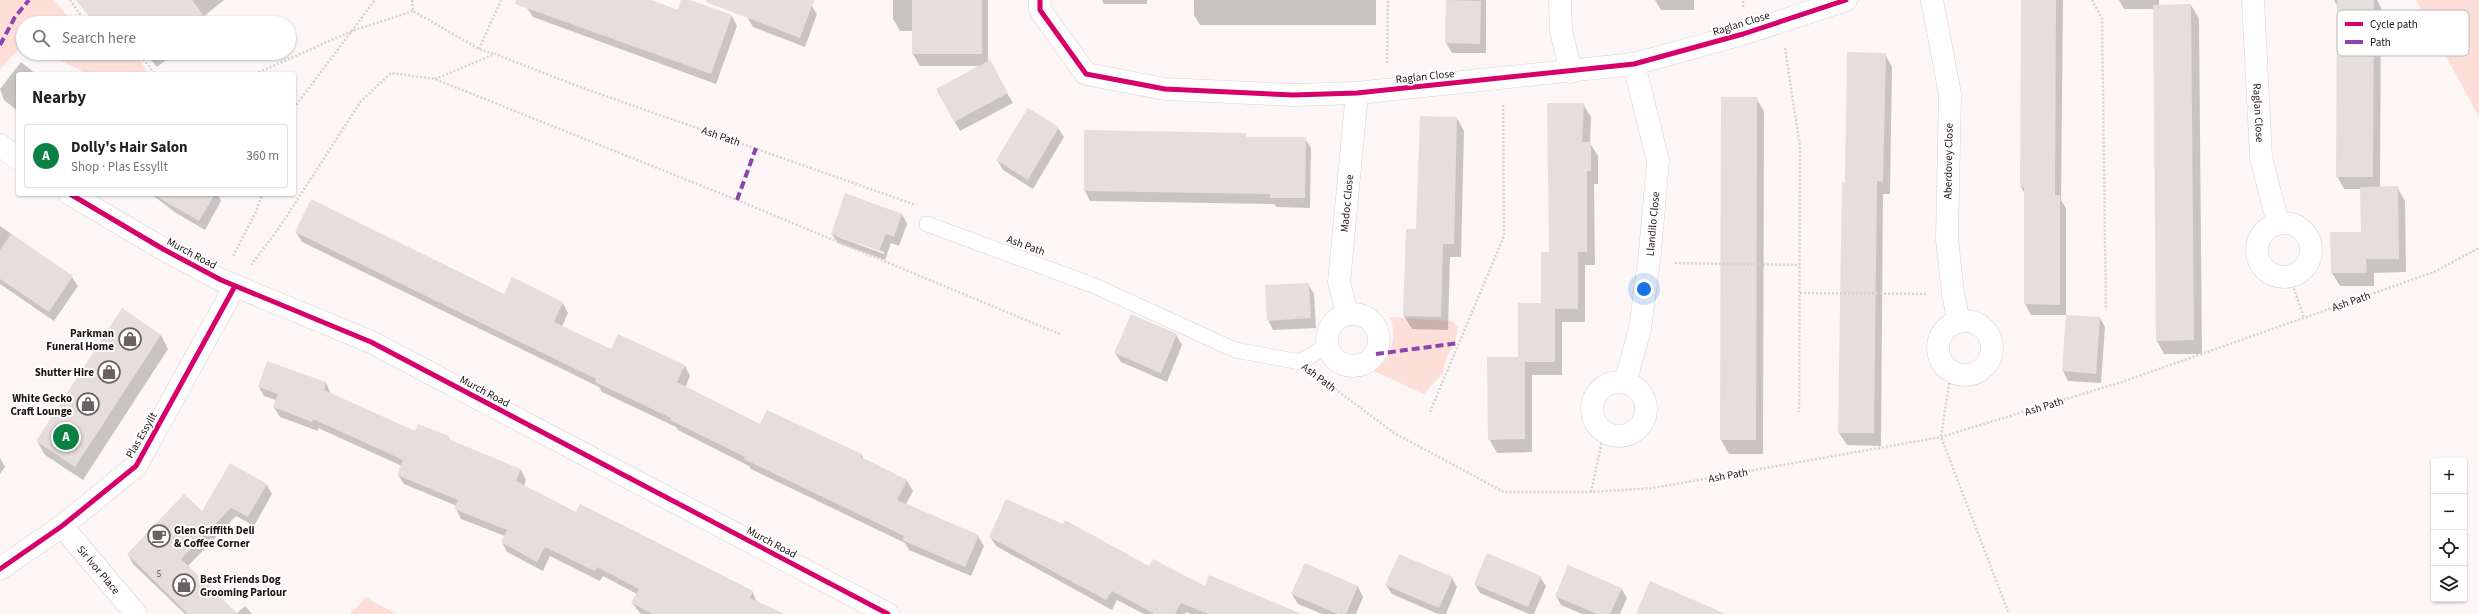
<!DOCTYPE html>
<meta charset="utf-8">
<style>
body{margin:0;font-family:"Source Sans 3",sans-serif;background:#f6f6f6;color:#202124}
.controls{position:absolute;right:12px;bottom:12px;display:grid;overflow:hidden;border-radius:4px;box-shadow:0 1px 3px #0004}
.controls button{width:36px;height:36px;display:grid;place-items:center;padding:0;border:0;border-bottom:1px solid #e0e0e0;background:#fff;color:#202124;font:20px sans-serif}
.you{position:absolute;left:1644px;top:289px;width:14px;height:14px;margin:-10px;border:3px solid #fff;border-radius:50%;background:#1a73e8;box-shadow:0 0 0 6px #1a73e833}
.badge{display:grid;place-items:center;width:26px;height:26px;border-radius:50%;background:#0b8043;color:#fff;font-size:13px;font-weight:700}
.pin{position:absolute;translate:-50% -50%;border:2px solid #fff;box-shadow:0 1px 4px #0006}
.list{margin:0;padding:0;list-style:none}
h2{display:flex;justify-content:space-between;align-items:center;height:52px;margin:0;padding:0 16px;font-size:17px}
h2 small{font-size:13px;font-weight:400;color:#757577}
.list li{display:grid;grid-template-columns:26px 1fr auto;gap:12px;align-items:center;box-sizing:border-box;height:64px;margin:0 8px 8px;padding:0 8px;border:1px solid #e0e0e0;border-radius:4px}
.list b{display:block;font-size:15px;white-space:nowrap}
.list p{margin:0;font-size:13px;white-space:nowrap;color:#757577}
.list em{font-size:13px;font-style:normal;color:#757577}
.icon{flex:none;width:22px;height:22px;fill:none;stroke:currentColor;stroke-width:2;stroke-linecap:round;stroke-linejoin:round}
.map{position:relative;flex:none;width:2479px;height:614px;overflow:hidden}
.search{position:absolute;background:#fff;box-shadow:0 1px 3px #0004;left:16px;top:16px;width:280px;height:44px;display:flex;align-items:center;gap:10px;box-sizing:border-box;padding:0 14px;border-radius:22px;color:#757577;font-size:15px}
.panel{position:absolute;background:#fff;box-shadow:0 1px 3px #0004;left:16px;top:72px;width:280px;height:124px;border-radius:4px}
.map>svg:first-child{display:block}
</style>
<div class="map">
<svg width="2479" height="614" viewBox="0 0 2479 614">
<rect width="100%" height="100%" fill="#fcf6f6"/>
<g fill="#fdded9">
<polygon points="0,0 54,0 74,23 23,23 23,45 0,69"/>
<polygon points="2416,0 2479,0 2479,117 2423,14"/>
<polygon points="46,53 135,53 149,74 87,74"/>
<path d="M1389 317 1452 321 1458 327C1457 344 1444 357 1443 373L1424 394 1369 369 1384 363C1392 349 1398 333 1389 317Z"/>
<polygon points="366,597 396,614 350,614"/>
</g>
<g fill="#0003" fill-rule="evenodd">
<polygon points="83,0 224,0 203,17 207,23 93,23"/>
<polygon points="530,0 648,0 678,11 682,0 687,0 732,16 737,26 716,84 533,17 527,8"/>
<polygon points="754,0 814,0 812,6 817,14 805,47 753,27 747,17"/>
<polygon points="893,0 988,0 988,62 1013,103 960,131 937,90 980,66 920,66 913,54 913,31 900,31 893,19"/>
<polygon points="1102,0 1147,0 1147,4 1104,4"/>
<polygon points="1194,0 1376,0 1376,25 1200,25 1194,15"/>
<polygon points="1447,0 1501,0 1486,0 1486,53 1452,53 1446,43"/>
<polygon points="1655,0 1694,0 1694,10 1661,10"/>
<polygon points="2022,0 2063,0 2061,200 2066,208 2066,315 2031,315 2025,304 2025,194 2021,187"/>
<polygon points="2119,0 2159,0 2159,6 2191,5 2199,19 2202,354 2164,354 2157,341 2154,9 2124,9"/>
<polygon points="2334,0 2377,0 2381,8 2380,187 2397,187 2405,201 2406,272 2374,273 2374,286 2340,286 2332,273 2362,233 2361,189 2344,189 2337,176 2338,7"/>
<polygon points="115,53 124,53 119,57"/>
<polygon points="145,53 175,53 157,67"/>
<polygon points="1885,54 1892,67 1890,194 1883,194 1881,446 1847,445 1839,433 1846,183"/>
<polygon points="21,62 36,74 18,74 18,111 4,100 0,89"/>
<polygon points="1756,98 1764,111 1763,454 1729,454 1721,440"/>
<polygon points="1583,104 1591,117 1590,143 1598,156 1598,184 1594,184 1595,265 1585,265 1585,322 1562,322 1562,375 1532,375 1532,452 1497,453 1489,439 1519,358 1542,304 1550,253"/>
<polygon points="1457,118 1464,131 1461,257 1450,257 1448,330 1412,329 1404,316 1417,230"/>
<polygon points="1058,128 1064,137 1033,189 1003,170 997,160"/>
<polygon points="1085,132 1245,134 1247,138 1305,138 1311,148 1310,208 1277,207 1274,204 1090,201 1085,191"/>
<polygon points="151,194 218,194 221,201 205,230 176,213"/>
<path d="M902 214 907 224 899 246 891 243 885 260 838 243 832 234ZM838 235 884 252V254L838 237Z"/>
<polygon points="0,226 72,277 78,286 54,321 0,284"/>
<polygon points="296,232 504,295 563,303 568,313 562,327 611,350 685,366 690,376 685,388 761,426 767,412 862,455 864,459 907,481 913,491 906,504 978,536 984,546 971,576 909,550 905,543 751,469 749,466 678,430 676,427 602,392 599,387 302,242"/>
<polygon points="1308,284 1314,294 1316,328 1273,330 1268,320"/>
<polygon points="2066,316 2100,318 2105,327 2101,383 2068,381 2063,371"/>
<polygon points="161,335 168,349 83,480 45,455 37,441"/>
<polygon points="1176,335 1182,345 1167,382 1121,362 1115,353"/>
<polygon points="326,383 331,394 416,432 448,437 451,441 521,470 526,480 524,486 576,514 752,591 757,602 782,614 641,614 632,603 637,594 603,576 600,581 550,556 543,571 507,552 502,542 505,536 461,519 456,509 457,506 404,484 398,475 402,466 318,428 318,431 280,417 274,407 276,400 264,396 259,387"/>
<polygon points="0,458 5,467 0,474"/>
<polygon points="230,464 267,485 272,494 254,526 236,516 188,566 236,614 245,606 252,614 185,614 133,564 128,554 202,513"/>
<polygon points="990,537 1149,568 1269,614 1191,614 1186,612 1185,614 1144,614 1117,600 1112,610 996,546"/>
<polygon points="1305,564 1358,587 1363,597 1356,614 1322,614 1298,604 1292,594"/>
<polygon points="1540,577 1546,586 1534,614 1529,614 1480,593 1475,584"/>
<polygon points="1452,578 1457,587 1446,614 1438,614 1392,594 1386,585"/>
<polygon points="1621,588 1627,598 1620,614 1582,614 1561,605 1556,596"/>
</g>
<g fill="#e6dedd">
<polygon points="76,0 192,0 209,23 94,23"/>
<polygon points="516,0 651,0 678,10 681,0 690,0 732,15 711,74 515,4"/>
<polygon points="707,0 814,0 800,38 706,2"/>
<rect x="912" y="0" width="70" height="54"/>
<polygon points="1446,0 1481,1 1480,44 1445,43"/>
<polygon points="2021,0 2056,0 2055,195 2060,195 2060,305 2024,304 2024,187 2020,187"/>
<polygon points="2337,0 2374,0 2373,177 2336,177"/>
<polygon points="2191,4 2194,340 2156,341 2153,5"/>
<polygon points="1847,52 1886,53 1883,182 1877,181 1874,433 1838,433 1842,182 1845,182"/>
<polygon points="990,60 1008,93 954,122 936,89"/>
<polygon points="1721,97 1757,97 1756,440 1720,440"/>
<polygon points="1547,103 1584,103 1582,142 1591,142 1591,171 1587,171 1587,252 1578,252 1578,309 1555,309 1555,362 1525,362 1525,439 1488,440 1487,357 1518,357 1518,303 1541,303 1541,252 1549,252"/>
<polygon points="1028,108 1059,127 1028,180 996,160"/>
<polygon points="1420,116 1457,117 1454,244 1443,244 1441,317 1403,316 1406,229 1416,229"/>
<polygon points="1084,130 1246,133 1246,137 1306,137 1305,198 1270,198 1270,194 1084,191"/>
<polygon points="2398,186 2399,259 2366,259 2367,273 2331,273 2330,232 2361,232 2360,187"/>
<polygon points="845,193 902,214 894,237 886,234 879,251 831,234"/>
<polygon points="152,194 215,194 199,221"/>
<polygon points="311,199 504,294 512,277 563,302 554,322 611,349 618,334 685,365 677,382 760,424 767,410 862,454 861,457 907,480 897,500 979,535 965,567 902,540 904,536 744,459 745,457 670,420 671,418 595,382 596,379 295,232"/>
<polygon points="11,234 73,276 49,312 0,279 0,250"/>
<polygon points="1309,283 1311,318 1267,321 1265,285"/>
<polygon points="122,308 161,335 75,467 36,441"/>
<polygon points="1131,314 1177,334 1161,373 1114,353"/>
<polygon points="2066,315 2100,317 2096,374 2062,371"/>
<polygon points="267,361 326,382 324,390 415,431 418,424 449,436 448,439 521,469 516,481 576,512 580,504 629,528 753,591 750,598 785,614 653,614 631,603 639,589 597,567 595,571 545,547 537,562 501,542 507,530 454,509 458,500 397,475 403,460 313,419 312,422 273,407 278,394 258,387"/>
<polygon points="230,463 267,484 248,517 231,508 181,559 238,614 188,614 127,554 184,494 202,511"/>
<polygon points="1006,499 1063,524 1065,520 1149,566 1153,559 1205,586 1209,575 1302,614 1208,614 1181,603 1175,614 1155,614 1112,591 1106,600 989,537"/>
<polygon points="1487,553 1541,576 1528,607 1474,584"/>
<polygon points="1399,554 1453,577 1439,608 1385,585"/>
<polygon points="1305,563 1358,586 1346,614 1338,614 1291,594"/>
<polygon points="1568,565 1622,588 1610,614 1597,614 1555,596"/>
<polygon points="1650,581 1726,614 1636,614"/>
</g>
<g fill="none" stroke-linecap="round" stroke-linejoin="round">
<g stroke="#d9d2d1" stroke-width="16">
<polyline id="service" points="927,224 1095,286 1235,350 1300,362 1327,346"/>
</g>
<g stroke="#d9d2d1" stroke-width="23">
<g id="minor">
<polyline points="1040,0 1040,10 1086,74 1165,89 1293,95 1357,93 1634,64 1743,34 1846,0"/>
<polyline points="1560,0 1561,31 1571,72"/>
<polyline points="1932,0 1950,94 1947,239 1953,294 1959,322"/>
<path id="s1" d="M2253 0 2261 157 2278 224"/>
<polyline points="0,145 18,159"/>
<polyline points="70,194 163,249 221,280 371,342 888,614"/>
<circle cx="2284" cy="250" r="27"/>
<path id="s2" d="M1347 313 1339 282 1357 93"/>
<circle cx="1353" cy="340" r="26"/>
<circle cx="1965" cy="348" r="27"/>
<circle cx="1619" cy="409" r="27"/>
<path id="s3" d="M1625 383 1640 329 1650 252 1658 161 1634 64"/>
<path id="s4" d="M62 526 136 614"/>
<polyline points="0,569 62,526 136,466 235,286"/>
</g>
</g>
<g stroke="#d5d3d3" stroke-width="2.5" stroke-dasharray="2 2" stroke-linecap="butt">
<polyline points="70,0 86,23"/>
<polyline points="412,0 413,11 479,49 495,54"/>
<polyline points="2092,0 2102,18 2106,310"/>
<polyline points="1743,7 1743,0"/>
<polyline points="1785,48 1800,147 1799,412"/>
<polyline points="479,49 501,0"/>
<polyline points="138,53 155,74"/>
<polyline points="1387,63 1388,0"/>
<polyline points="255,74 352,31 413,11"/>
<polyline points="435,79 495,54 580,87 916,205"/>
<polyline points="294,108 375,0"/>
<polyline points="233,256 256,212 262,194"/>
<polyline points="1675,263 1800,265"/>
<polyline points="251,265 279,228 361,101 391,73 435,79 737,200 1062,335"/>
<polyline points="2290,277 2304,318"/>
<polyline points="1800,293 1928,294"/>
<polyline points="1951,371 1941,437 2009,614"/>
<polyline points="1319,377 1394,433 1504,492 1591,492 1653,488 1941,437 2122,382 2434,272 2479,248"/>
<polyline points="1430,412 1504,236 1503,105"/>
<polyline points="1591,492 1604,432"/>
</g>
<use href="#service" stroke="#fffefe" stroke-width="15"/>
<use href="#minor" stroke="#fffefe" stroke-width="22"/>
<g stroke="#8e44ad" stroke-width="4" stroke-dasharray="8 4" stroke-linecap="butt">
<polyline points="0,45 15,17 29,0"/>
<polyline points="737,200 756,148"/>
<polyline points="1376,354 1459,343"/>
</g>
<g stroke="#fff" stroke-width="8">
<g id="cycleway">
<polyline points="1040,0 1040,10 1086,74 1165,89 1293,95 1357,93 1634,64 1743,34 1846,0"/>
<polyline points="70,194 163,249 221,280 371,342 888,614"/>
<polyline points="0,569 62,526 136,466 235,286"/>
</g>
</g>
<use href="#cycleway" stroke="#d6006c" stroke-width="5"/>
</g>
<defs>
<g id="shop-ring" transform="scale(1.15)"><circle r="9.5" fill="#fff" stroke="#6a6262" stroke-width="1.5"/><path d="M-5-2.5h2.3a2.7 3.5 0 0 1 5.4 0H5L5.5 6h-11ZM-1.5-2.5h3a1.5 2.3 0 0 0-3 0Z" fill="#6a6262"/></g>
<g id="cafe-ring" transform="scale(1.15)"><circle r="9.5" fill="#fff" stroke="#6a6262" stroke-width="1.5"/><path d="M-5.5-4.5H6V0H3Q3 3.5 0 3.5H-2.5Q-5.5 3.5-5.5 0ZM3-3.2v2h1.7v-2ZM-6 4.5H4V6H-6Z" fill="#6a6262"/></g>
</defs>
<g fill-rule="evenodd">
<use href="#shop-ring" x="130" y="339"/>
<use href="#shop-ring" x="109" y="372"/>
<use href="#shop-ring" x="88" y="404"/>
<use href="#cafe-ring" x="159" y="536"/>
<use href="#shop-ring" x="184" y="585"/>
</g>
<g text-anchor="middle" stroke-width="4" stroke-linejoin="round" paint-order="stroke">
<g font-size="9" fill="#504847">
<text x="159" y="577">5</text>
</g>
<g font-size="11" fill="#1c1312" stroke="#fff">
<text transform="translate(1741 23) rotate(-17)" y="4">Raglan Close</text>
<text transform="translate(1425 76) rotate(-6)" y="4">Raglan Close</text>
<text dy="4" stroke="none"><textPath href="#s1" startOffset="113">Raglan Close</textPath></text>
<text transform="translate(721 136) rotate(19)" y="4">Ash Path</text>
<text transform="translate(1948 161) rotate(-89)" y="4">Aberdovey Close</text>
<text dy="4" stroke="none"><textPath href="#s2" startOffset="111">Madoc Close</textPath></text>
<text dy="4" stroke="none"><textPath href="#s3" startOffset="162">Llandilo Close</textPath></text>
<text transform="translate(1026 245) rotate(20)" y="4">Ash Path</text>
<text transform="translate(192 253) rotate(28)" y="4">Murch Road</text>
<text transform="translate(2351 301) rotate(-19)" y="4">Ash Path</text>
<text transform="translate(1319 377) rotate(37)" y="4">Ash Path</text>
<text transform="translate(485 391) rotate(28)" y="4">Murch Road</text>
<text transform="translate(2044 406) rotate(-17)" y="4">Ash Path</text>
<text transform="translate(141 435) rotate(-60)" y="4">Plas Essyllt</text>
<text transform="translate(1728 475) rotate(-10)" y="4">Ash Path</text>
<text transform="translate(772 542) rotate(28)" y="4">Murch Road</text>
<text dy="4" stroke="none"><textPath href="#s4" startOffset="57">Sir Ivor Place</textPath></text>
</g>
<g font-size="11" font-weight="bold" fill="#1c1312" stroke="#fff" text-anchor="end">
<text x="114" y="337">Parkman<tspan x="114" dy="13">Funeral Home</tspan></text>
<text x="94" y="376">Shutter Hire</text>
<text x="72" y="402">White Gecko<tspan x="72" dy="13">Craft Lounge</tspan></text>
<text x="174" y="534" text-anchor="start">Glen Griffith Deli<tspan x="174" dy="13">&amp; Coffee Corner</tspan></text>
<text x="200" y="583" text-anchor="start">Best Friends Dog<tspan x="200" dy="13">Grooming Parlour</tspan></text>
</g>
</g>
<rect x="2337" y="10" width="132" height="46" rx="6" fill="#fff" stroke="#bbb8b8" stroke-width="1"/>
<rect x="2345" y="22" width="18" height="4" fill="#d6006c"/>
<rect x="2345" y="40" width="18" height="4" fill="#8e44ad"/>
<g font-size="11" fill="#1c1312">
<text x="2370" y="28">Cycle path</text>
<text x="2370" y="46">Path</text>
</g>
</svg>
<div class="controls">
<button>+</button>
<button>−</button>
<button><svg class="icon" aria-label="locate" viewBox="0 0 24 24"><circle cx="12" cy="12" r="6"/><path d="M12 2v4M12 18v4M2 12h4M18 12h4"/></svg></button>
<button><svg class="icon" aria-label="layers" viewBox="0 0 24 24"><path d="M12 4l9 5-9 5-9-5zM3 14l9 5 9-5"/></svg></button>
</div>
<div class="you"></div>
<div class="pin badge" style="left:66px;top:437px">A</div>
<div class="search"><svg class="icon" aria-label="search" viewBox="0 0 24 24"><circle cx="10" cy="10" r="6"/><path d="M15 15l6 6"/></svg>Search here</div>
<section class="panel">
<h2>Nearby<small></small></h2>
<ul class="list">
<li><span class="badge">A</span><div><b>Dolly's Hair Salon</b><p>Shop · Plas Essyllt</p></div><em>360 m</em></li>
</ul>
</section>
</div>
